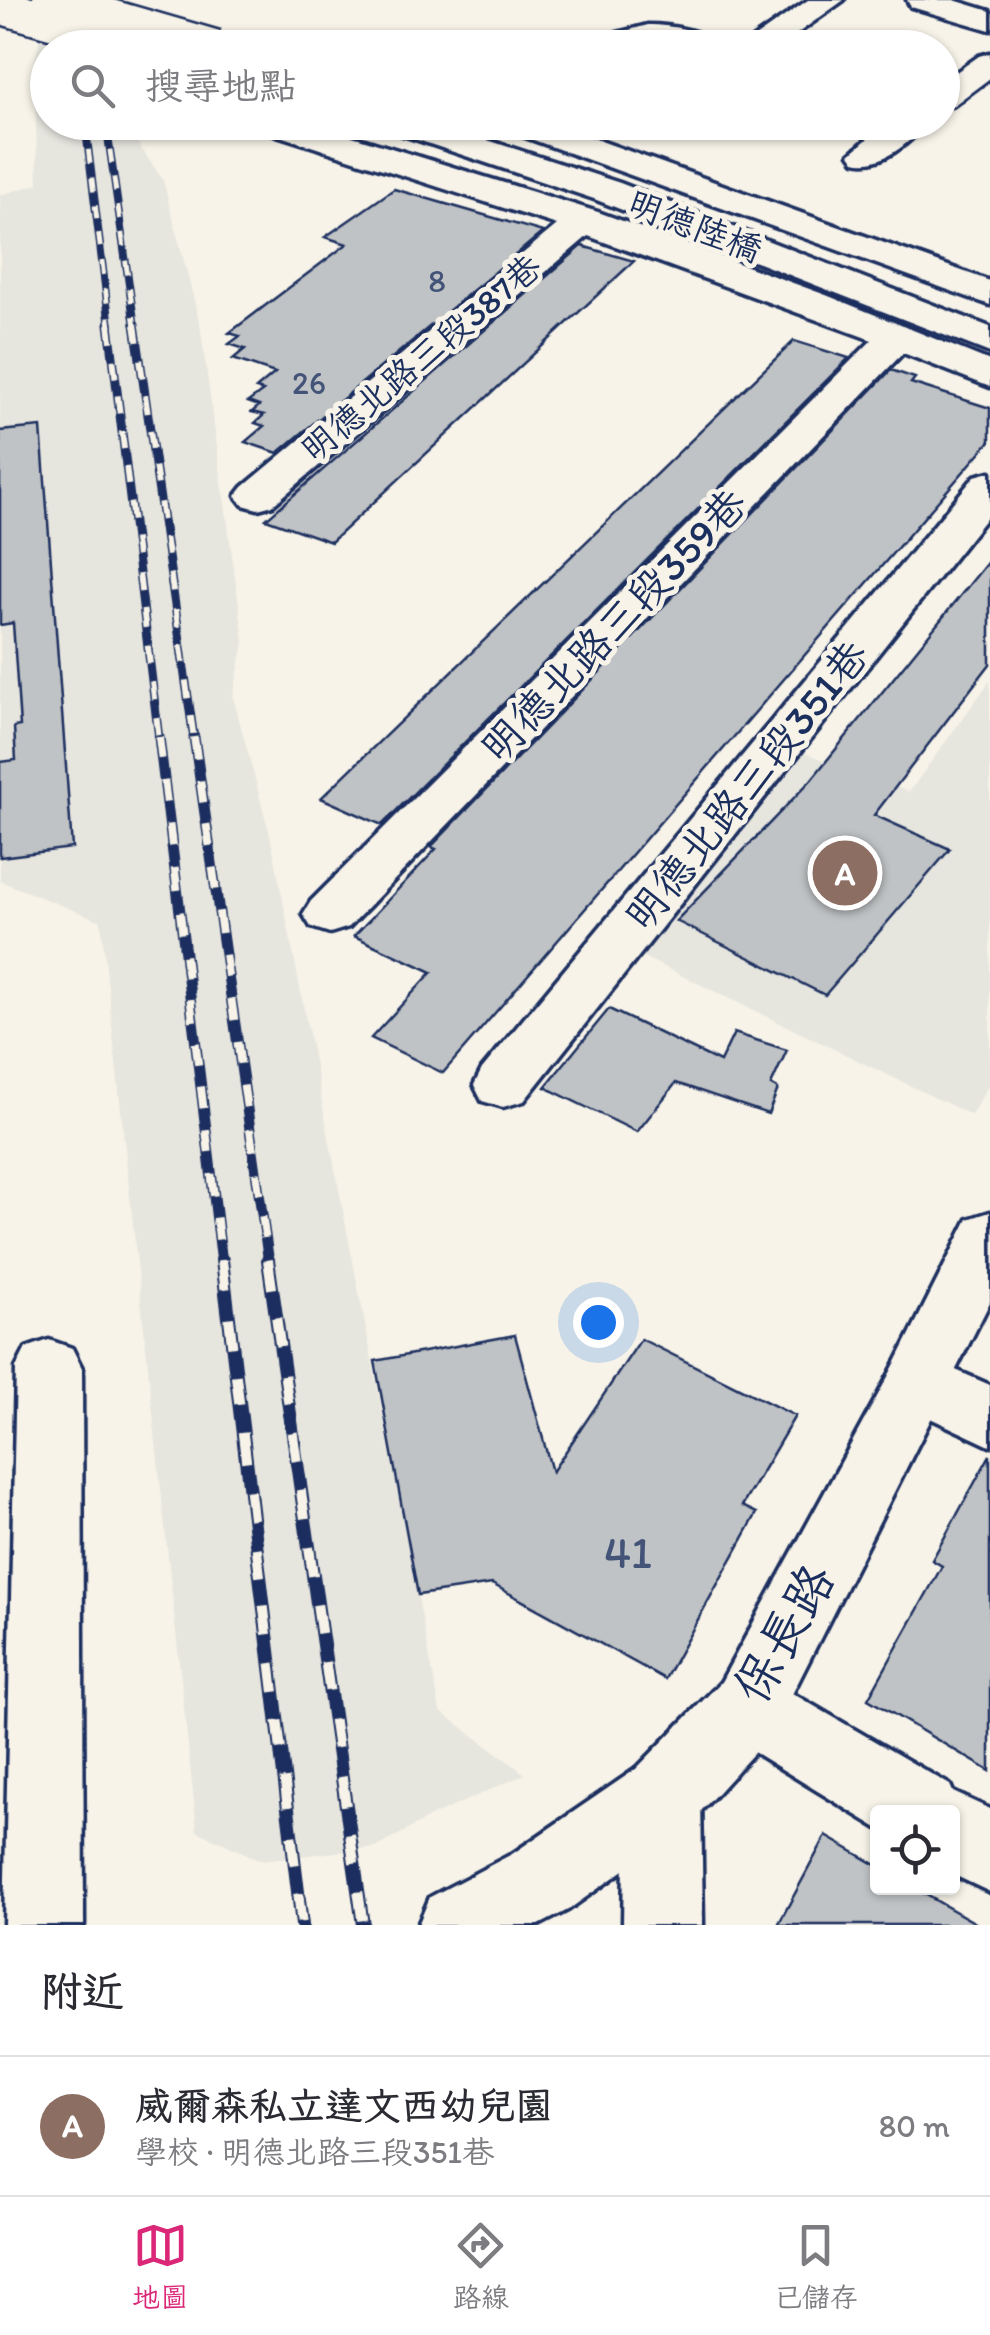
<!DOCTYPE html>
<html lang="zh-TW">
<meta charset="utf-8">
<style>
body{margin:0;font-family:Itim,"LXGW WenKai TC",sans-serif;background:#f7f7f7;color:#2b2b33}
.controls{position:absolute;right:30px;bottom:30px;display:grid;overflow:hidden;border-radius:10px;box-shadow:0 2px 8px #0004}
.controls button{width:90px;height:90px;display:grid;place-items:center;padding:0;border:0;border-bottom:2px solid #e1e1e2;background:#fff;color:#2b2b33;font:50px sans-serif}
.you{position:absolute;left:598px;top:1322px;width:35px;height:35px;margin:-25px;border:8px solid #fff;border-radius:50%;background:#1a73e8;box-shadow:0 0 0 15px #1a73e833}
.badge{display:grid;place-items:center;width:65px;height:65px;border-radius:50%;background:#db2777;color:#fff;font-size:32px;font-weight:700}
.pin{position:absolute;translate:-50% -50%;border:5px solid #fff;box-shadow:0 2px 10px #0006}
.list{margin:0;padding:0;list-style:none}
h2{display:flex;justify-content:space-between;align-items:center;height:130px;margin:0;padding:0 40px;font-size:42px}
h2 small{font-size:32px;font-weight:400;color:#7c7c81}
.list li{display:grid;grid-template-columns:65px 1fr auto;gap:30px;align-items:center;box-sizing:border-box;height:140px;padding:0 40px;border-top:2px solid #e1e1e2}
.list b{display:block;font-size:38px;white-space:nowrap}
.list p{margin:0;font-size:32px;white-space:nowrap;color:#7c7c81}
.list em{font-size:32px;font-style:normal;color:#7c7c81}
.icon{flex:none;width:55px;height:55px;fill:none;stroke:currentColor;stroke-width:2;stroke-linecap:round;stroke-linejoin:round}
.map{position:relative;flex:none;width:990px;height:1925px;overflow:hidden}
.search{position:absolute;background:#fff;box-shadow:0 2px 8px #0004;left:30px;right:30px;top:30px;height:110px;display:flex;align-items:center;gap:25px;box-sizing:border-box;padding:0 35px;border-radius:55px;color:#7c7c81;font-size:38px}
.sheet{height:270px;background:#fff}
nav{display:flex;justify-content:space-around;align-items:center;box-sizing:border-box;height:140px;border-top:2px solid #e1e1e2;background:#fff;font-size:28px;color:#7c7c81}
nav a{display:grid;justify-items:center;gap:5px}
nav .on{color:#db2777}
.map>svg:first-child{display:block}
</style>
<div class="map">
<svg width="990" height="1925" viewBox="0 0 990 1925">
<rect width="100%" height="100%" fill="#f7f3e8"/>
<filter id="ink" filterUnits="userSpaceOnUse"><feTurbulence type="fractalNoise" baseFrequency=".01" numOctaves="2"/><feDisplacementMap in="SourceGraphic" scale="20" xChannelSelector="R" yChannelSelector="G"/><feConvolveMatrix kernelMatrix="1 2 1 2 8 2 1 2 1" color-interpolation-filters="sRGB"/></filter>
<g filter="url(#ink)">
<g fill="#e6e5de">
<polygon points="47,0 106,0 114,47 48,48 48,122 127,123 129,131 163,180 200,324 244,642 233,697 271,839 440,1711 525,1774 432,1816 375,1848 260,1860 197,1831 101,921 0,881 0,195 38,184 34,67"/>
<polygon points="990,681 990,1083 971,1115 635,953 797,750 909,792"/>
</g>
<g fill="#c0c3c5" stroke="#1b2f5e" stroke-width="2.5">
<polygon points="394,189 543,232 278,453 245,442 264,426 255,423 264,415 252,412 259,406 248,402 263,391 256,389 275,373 233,359 245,349 229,344 240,336 229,333 347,244 325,237"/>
<polygon points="582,246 634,261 331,542 266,519"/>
<polygon points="794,341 849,358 382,825 321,798"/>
<polygon points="891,370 915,378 911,383 990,408 990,441 443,1073 371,1038 432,972 354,936 436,849 431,847"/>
<polygon points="41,427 72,848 0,857 0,762 16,760 14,727 20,726 13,623 0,625 0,431"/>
<polygon points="990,559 990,664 874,815 950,849 825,995 676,921 811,780"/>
<polygon points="609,1009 720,1062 734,1033 787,1050 771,1085 778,1089 768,1114 676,1083 637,1132 545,1087"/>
<polygon points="515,1335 552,1472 641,1339 795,1416 742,1506 757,1513 665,1679 492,1584 418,1595 375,1361"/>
<polygon points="990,1455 990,1771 868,1699 942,1566 932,1560"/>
<polygon points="826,1836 878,1866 878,1888 914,1888 979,1925 778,1925"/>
</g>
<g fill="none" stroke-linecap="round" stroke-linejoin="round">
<g stroke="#1b2f5e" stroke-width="7">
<g id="minor">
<polygon points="808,0 844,0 777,48 739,48"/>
<polygon points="907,0 954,0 990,11 990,30 911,7"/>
<path d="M648 25C670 25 709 31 723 48L659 44 595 48 614 34Z"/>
<polygon points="990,53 990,78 954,105 942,108 942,82 979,56"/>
<polygon points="253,122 307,122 598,212 826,295 990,361 990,387 903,353 349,927 330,933 311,927 303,914 311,901 872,340 588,236 273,505 258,509 243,505 236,496 243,487 557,225 258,129"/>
<polygon points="498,122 548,122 990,281 990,305 503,129"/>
<path d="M887 122H926C911 143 880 168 855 161L850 154Z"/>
<polygon points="990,472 990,513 524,1101 503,1107 482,1101 474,1085 482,1069 975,476"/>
<polygon points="49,1340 72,1348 82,1368 84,1925 4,1925 16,1368 26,1348"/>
<polygon points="919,1354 990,1385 990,1446 896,1402 886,1382 896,1362"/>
<polygon points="747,1671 773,1682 950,1785 953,1792 990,1809 990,1892 952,1874 952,1812 878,1812 878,1828 721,1732 710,1707 721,1682"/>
<polygon points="663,1758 690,1769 701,1796 703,1925 623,1925 625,1796 636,1769"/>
</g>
</g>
<g stroke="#1b2f5e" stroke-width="7">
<polygon id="tertiary" points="990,1212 990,1302 773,1732 690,1823 568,1910 539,1925 418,1925 430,1897 512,1854 636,1769 721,1682 896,1362 968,1219"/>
</g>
<g stroke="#1b2f5e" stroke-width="7">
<polygon id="secondary" points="380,122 432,122 620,183 990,327 990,353 594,199 385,129"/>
</g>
<use href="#minor" fill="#f7f3e8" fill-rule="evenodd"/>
<use href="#tertiary" fill="#f7f3e8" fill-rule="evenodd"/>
<use href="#secondary" fill="#f7f3e8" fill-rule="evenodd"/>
<g stroke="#1b2f5e" stroke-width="8">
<g id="rail-far3">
<polyline points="70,0 76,48"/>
<polyline points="88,0 95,48"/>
<polyline points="85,122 110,327"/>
<polyline points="106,122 135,327"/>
</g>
</g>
<g stroke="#1b2f5e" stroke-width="9">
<g id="rail-far2">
<polyline points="109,324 159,739"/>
<polyline points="135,324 194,739"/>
</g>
</g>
<g stroke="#1b2f5e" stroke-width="11">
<g id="rail-far1">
<polyline points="159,737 222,1263"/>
<polyline points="194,737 269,1263"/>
</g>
</g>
<g stroke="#1b2f5e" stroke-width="14">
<g id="rail">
<polyline points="222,1260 302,1925"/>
<polyline points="268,1260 363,1925"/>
</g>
</g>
<use href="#rail-far3" stroke="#f7f3e8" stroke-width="5" stroke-dasharray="14" stroke-linecap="butt"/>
<use href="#rail-far2" stroke="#f7f3e8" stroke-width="6" stroke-dasharray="18" stroke-linecap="butt"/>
<use href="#rail-far1" stroke="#f7f3e8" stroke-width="8" stroke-dasharray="22" stroke-linecap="butt"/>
<use href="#rail" stroke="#f7f3e8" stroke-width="10" stroke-dasharray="29" stroke-linecap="butt"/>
<g stroke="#1b2f5e" stroke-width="40" stroke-linecap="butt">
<g id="secondary-bridge">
<polyline points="50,0 216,48"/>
<polyline points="0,6 84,30"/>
</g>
</g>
<use href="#secondary-bridge" stroke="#f7f3e8" stroke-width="35"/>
</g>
</g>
<g text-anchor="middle" stroke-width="10" stroke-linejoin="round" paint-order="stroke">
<g font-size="32" fill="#445478">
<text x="437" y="292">8</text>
<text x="309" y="394">26</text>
</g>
<g font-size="35" fill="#1b2f5e" stroke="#f7f3e8">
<text transform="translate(695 226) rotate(21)" y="12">明德陸橋</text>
<text transform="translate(421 358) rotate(-40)" y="12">明德北路三段387巷</text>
</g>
<g font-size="42" fill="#1b2f5e" stroke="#f7f3e8">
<text transform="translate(613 625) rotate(-46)" y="15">明德北路三段359巷</text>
<text transform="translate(746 785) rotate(-51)" y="15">明德北路三段351巷</text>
</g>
<g font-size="45" fill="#445478">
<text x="628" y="1568">41</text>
</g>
<g font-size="50" fill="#1b2f5e" stroke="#f7f3e8">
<text transform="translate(783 1633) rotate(-60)" y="18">保長路</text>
</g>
</g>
</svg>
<div class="controls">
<button><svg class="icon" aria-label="locate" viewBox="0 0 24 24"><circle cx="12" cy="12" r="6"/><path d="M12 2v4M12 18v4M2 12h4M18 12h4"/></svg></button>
</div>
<div class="you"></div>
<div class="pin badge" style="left:845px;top:873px;background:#8d6e63">A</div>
<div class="search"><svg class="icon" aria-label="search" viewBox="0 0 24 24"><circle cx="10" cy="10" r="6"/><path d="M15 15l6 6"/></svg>搜尋地點</div>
</div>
<section class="sheet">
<h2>附近<small></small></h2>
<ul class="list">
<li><span class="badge" style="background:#8d6e63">A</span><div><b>威爾森私立達文西幼兒園</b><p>學校 · 明德北路三段351巷</p></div><em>80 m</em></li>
</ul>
</section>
<nav>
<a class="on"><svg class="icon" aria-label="map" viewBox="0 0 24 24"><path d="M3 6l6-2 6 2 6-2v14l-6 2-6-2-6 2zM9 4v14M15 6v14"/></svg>地圖</a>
<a><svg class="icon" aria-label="directions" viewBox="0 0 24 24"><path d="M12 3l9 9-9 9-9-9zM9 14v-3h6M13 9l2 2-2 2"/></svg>路線</a>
<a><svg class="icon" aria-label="saved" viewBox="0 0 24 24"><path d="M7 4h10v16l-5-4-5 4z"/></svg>已儲存</a>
</nav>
